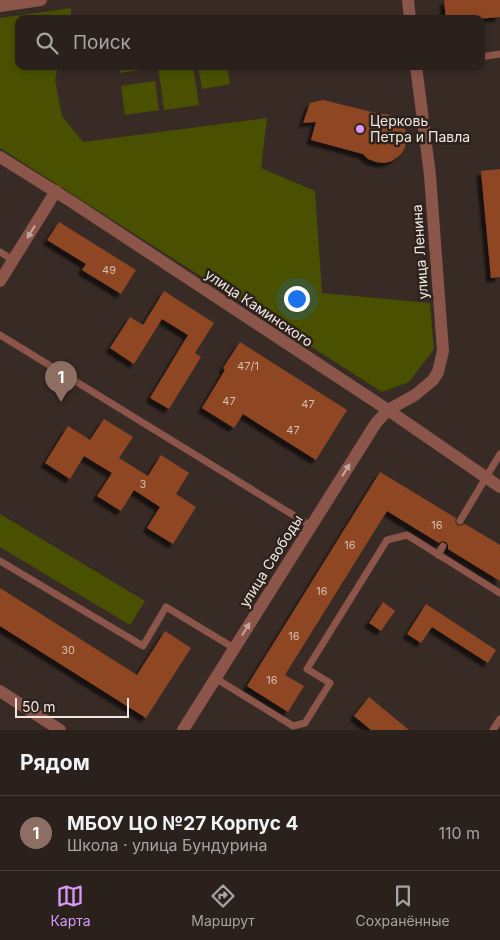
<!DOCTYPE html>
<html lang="ru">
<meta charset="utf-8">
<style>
body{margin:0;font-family:Inter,sans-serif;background:#362d29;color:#f1f3f6}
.scale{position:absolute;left:15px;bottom:12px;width:114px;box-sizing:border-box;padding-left:5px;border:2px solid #f0e7e3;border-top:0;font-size:14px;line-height:18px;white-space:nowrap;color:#f0e7e3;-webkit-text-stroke:4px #2e221c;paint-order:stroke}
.you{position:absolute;left:296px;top:298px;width:18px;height:18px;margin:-12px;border:4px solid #fff;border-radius:50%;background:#1a73e8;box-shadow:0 0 0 8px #1a73e833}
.badge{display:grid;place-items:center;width:32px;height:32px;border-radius:50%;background:#d99af7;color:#fff;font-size:16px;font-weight:700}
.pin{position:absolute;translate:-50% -41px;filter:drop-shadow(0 1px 2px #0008)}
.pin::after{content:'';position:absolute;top:26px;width:18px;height:15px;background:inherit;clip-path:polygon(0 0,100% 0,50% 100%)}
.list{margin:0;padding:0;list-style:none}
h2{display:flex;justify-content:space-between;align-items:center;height:65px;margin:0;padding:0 20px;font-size:21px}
h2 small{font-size:16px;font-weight:400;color:#a5a3a3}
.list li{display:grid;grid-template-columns:32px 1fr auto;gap:15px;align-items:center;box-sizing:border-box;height:75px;padding:0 20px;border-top:1px solid #463e3b}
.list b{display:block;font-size:19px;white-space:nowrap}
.list p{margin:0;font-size:16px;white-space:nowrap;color:#a5a3a3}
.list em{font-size:16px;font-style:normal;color:#a5a3a3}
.icon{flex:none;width:28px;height:28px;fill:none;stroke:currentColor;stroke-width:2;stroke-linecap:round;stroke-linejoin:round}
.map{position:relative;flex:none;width:500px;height:730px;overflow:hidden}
.search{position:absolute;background:#2a201c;box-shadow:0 2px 8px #0003;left:15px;right:15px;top:15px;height:55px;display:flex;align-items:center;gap:12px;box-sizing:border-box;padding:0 18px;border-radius:10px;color:#a5a3a3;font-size:19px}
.sheet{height:140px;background:#2a201c}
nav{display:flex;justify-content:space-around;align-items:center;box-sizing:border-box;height:70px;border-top:1px solid #463e3b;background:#2a201c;font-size:14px;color:#a5a3a3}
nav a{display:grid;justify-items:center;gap:2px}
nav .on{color:#d99af7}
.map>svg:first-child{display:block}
</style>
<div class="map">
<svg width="500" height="730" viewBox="0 0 500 730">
<defs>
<filter id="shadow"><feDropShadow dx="-4.5" dy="4.5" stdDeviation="1" flood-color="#0009"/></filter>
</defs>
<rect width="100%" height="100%" fill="#382b26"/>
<g fill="#495100">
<polygon points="71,8 71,19 19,19 19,66 58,66 55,80 62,116 83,142 267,118 261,168 315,191 322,293 430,303 434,349 409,382 382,392 0,148 0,18"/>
<polygon points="119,66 154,66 154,68 120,73"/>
<polygon points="158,66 193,66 199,105 164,110"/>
<polygon points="198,66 227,66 230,84 202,89"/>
<polygon points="155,81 159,110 125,115 121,86"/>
<polygon points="0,514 145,601 130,625 0,547"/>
</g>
<g fill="#8e4624" filter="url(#shadow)">
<polygon points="444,0 500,0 500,17 477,19 446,19"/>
<polygon points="323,100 376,113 391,115 398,119 404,125 406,133 407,141 404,150 399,156 392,161 384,163 376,162 368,159 363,154 311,140 316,122 303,123 310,103"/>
<polygon points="500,169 500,277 491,278 481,171"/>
<polygon points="59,222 136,270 121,294 82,270 86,264 47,240"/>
<polygon points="164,291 214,323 195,353 201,357 169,409 150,398 188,335 162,319 134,364 110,348 130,317 143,325"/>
<polygon points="240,342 347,410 316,460 243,414 234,428 202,408 225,370 223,368"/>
<polygon points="104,419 133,437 119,458 148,476 161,455 189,473 176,494 196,507 173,544 147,528 160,507 134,490 121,511 97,496 112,473 84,456 70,479 45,463 68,426 90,440"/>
<polygon points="380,472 456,518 455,521 457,525 460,526 465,524 500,545 500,581 448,549 448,545 446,542 442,541 439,543 387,511 285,675 304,686 288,712 247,686"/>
<polygon points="0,588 137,675 165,631 191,648 146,718 0,626"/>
<polygon points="383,602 395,611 381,631 369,623"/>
<polygon points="426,604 496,650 488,663 432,627 421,643 407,634"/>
<polygon points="369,697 409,730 371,730 354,716"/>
</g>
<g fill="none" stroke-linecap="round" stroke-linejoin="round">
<g stroke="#8b5549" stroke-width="7">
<polyline points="481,57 500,54"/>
<polyline points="0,252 13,260"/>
<polyline points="0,335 311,526"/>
<polyline points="460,521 500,454"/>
<polyline points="438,555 443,546"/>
<polyline points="0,561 143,646 166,607 234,648"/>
<polyline points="215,678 293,726 305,723 330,683 307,669 387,540 407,535 500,593"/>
<polyline points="493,730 500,719"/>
</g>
<g stroke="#8b5549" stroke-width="12">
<polyline points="408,0 410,19"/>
<polyline points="0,6 41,0"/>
<polyline points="0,157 72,202 388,410 500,487"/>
<polyline points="0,281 56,191"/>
<polyline points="183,730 376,423 388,410 415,395 433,380 438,372 443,351 430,175 416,66"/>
</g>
<polyline stroke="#8b5549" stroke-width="12" points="0,691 60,730"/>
</g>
<defs><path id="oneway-solid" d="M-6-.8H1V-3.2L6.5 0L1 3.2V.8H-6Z" transform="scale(1.25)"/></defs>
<g fill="#c3a59e">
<use href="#oneway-solid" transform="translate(31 232) rotate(122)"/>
<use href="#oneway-solid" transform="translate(346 470) rotate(-58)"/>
<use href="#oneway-solid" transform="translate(246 629) rotate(-58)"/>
</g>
<circle fill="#d99af7" stroke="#2e221c" stroke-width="2" cx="360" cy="129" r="5"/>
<g text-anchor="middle" stroke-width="5" stroke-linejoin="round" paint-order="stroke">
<g font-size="11" fill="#d8bfb3">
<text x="109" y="274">49</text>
<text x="248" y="370">47/1</text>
<text x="229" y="405">47</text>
<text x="308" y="408">47</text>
<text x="293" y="434">47</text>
<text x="143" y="488">3</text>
<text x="437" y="529">16</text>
<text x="350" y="549">16</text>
<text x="322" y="595">16</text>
<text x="294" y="640">16</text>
<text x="68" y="654">30</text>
<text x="272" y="684">16</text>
</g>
<g font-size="14" fill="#f0e7e3" stroke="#2e221c" text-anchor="start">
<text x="370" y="126">Церковь<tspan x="370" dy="16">Петра и Павла</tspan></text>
</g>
<g font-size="14" fill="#f0e7e3" stroke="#2e221c">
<text transform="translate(420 252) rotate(-94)" y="5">улица Ленина</text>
<text transform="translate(259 308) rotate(34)" y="5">улица Каминского</text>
<text transform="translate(271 561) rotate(-58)" y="5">улица Свободы</text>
</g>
</g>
</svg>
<div class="scale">50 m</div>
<div class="you"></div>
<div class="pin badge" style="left:61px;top:402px;background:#8d6e63">1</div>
<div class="search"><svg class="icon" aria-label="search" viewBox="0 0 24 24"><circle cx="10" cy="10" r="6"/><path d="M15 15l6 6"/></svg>Поиск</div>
</div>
<section class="sheet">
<h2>Рядом<small></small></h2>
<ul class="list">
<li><span class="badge" style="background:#8d6e63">1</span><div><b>МБОУ ЦО №27 Корпус 4</b><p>Школа · улица Бундурина</p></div><em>110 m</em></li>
</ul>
</section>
<nav>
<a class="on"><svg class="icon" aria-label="map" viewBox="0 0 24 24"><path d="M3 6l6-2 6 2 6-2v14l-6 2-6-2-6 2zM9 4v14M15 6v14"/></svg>Карта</a>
<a><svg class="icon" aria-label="directions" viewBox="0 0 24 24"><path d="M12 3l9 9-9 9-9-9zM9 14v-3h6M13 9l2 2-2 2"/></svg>Маршрут</a>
<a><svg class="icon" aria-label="saved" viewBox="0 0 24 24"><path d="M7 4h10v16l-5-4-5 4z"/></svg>Сохранённые</a>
</nav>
